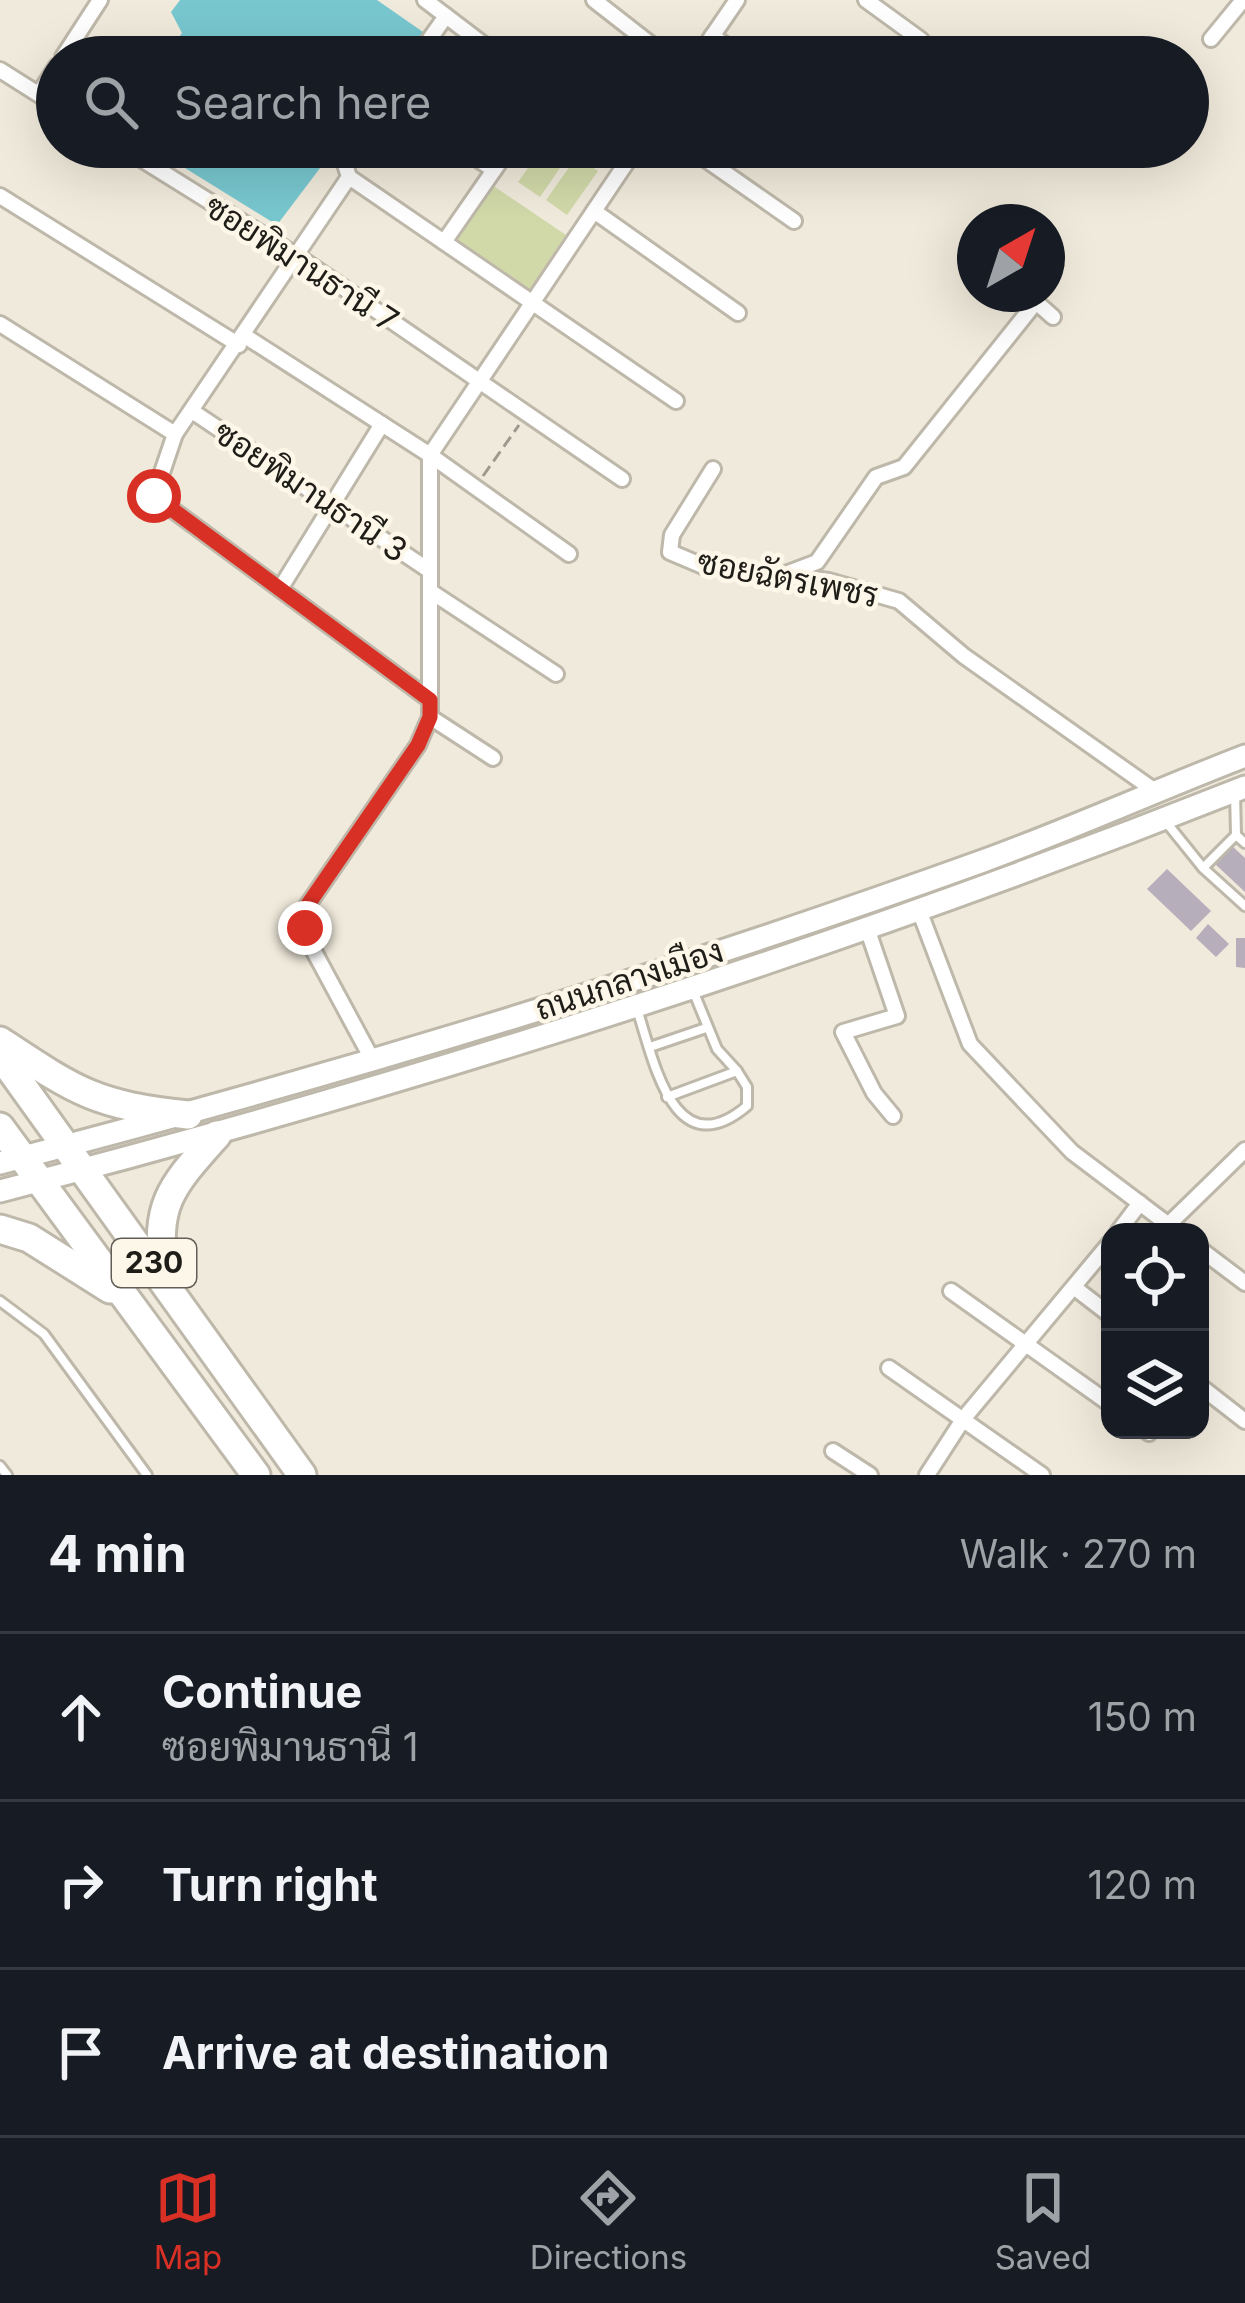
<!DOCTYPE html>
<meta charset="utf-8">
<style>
body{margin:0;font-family:Inter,Sarabun,sans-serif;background:#20242c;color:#f1f3f6}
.controls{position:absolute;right:36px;bottom:36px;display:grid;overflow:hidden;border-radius:24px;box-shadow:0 12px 48px #0002}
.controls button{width:108px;height:108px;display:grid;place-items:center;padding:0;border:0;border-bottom:3px solid #363941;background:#171b24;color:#f1f3f6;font:60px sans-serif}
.compass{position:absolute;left:957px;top:204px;width:108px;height:108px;border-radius:50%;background:#171b24;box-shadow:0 12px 48px #0002;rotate:39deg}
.stop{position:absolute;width:36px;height:36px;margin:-27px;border:9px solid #d93025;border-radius:50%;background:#fff}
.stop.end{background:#d93025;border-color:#fff;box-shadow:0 3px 12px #0008}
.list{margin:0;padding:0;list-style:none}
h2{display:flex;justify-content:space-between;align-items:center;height:156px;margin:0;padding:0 48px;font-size:51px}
h2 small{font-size:39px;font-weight:400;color:#9ea1a6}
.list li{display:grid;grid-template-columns:78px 1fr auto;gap:36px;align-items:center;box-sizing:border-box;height:168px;padding:0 48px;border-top:3px solid #363941}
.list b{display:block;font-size:45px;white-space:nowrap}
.list p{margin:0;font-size:39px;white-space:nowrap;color:#9ea1a6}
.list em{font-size:39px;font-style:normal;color:#9ea1a6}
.icon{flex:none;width:66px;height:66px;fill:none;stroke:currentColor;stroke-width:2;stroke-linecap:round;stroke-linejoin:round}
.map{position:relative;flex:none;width:1245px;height:1475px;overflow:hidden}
.search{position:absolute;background:#171b24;box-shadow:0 12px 48px #0002;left:36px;right:36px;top:36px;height:132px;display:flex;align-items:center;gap:30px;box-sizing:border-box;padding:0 42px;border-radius:66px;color:#9ea1a6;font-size:45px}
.sheet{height:660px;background:#171b24}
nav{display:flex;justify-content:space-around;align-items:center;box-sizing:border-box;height:168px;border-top:3px solid #363941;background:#171b24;font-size:33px;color:#9ea1a6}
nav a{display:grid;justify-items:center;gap:6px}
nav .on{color:#d93025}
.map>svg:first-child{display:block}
</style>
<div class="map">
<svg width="1245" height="1475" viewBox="0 0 1245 1475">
<rect width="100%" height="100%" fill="#f0eadc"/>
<g fill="#d1d9a9">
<polygon points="543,147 571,152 540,197 518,182"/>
<polygon points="577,156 598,171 567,215 546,200"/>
<polygon points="492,185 566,235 530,289 455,239"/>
</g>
<g fill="#78c7cf">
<polygon points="180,0 377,0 423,32 404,57 164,57 182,33 171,12"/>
<polygon points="151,147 336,147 277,225"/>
</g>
<g fill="#b6aeba">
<polygon points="1231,845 1245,858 1245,892 1214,863"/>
<polygon points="1167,869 1211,911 1191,931 1147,889"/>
<polygon points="1208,924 1229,944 1216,957 1196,938"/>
<polygon points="1236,938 1245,938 1245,968 1236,967"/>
</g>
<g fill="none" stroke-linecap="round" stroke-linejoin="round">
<g stroke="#beb8aa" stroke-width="14">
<g id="lane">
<polyline points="1166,822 1203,868 1245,906"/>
<polyline points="1236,835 1245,843"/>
<polyline points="1203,868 1236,835 1235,792"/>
<path d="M636 1006C653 1056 672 1169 747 1106V1087L737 1071"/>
<polyline points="650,1047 706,1028"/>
<polyline points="667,1097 737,1071 717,1049 692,988"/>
<polyline points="0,1301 44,1334 147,1475"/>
<polyline points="0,1466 7,1475"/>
</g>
</g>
<g stroke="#beb8aa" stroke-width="20">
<g id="street">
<polyline points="425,0 500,57"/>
<polyline points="594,0 667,57"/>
<polyline points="866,0 921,40"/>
<polyline points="712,36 744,57"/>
<polyline points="1211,39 1243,0"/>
<polyline points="63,57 100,0"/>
<polyline points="417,57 446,16"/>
<polyline points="698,57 737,0"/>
<polyline points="0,70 57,106"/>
<polyline points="39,94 57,66"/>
<polyline points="122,147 297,256 622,479"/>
<polyline points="459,147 494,170"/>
<polyline points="688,147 794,221"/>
<polyline points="349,177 676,401"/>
<polyline points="0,196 239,345"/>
<polyline points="594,211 738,313"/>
<polyline points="444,242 510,147"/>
<polyline points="0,324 175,434 154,496 430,700"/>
<polyline points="245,336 430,455 569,554"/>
<polyline points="192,411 430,571"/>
<polyline points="175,434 349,177 344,161 354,147"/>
<polyline points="713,469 672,535 670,552 703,566 829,581 899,601 964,656 1155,791"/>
<polyline points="788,573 817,562 876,477 904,467 1036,302 1053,317"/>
<polyline points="280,589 382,424"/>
<polyline points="430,591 556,674"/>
<polyline points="430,717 493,758"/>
<polyline points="919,910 970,1044 1072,1152 1178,1232"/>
<polyline points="867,928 897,1016 843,1032 874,1093 893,1116"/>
<polyline points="372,1059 310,944 307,906 418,745 430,717 430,455 637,147"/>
<polyline points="1168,1225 1245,1150"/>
<polyline points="1118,1232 1140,1203"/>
<polyline points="1200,1249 1245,1283"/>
<polyline points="1075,1288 1110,1315"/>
<polyline points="951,1291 1110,1404"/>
<polyline points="889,1368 1042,1475"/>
<polyline points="1200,1386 1245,1421"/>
<polyline points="1145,1430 1149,1433"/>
<polyline points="833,1451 870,1475"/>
<polyline points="927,1475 964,1418 1110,1243"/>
</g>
</g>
<g stroke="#beb8aa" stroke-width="27">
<g id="secondary">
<path d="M0 1163C331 1077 661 977 983 861 1071 829 1157 790 1245 756"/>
<path d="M0 1191C422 1082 839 948 1245 787"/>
</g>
</g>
<g stroke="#beb8aa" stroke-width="33">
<g id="highway">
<path d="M0 1041C77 1092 95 1105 188 1115"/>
<polyline points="0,1055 302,1475"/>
<polyline points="0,1127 256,1475"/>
<polyline points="0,1229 29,1238 110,1289"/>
<path d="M164 1273C154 1202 172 1186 217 1135"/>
</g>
</g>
<polyline stroke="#9e998f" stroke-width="3" stroke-dasharray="12 6" stroke-linecap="butt" points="483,476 519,425"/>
<use href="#lane" stroke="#fff" stroke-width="8"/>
<use href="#street" stroke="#fff" stroke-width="14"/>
<use href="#secondary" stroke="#fff" stroke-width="21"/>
<use href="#highway" stroke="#fff" stroke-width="27"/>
</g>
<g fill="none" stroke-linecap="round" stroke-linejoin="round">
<polyline stroke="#d93025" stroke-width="15" points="154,496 430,700 430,717 418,745 307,906 305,928"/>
</g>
<g text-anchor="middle" stroke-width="9" stroke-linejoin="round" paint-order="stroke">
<rect fill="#fdf7e9" stroke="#625e57" stroke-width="3" x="112" y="1239" width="84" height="48" rx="9"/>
<g font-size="30" font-weight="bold" fill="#1f1d18">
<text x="154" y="1273">230</text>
</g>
<g font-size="33" fill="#1f1d18" stroke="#fdf7e9">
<text transform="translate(302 263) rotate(33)" y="12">ซอยพิมานธานี 7</text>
<text transform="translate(311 491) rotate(34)" y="12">ซอยพิมานธานี 3</text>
<text transform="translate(788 578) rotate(11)" y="12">ซอยฉัตรเพชร</text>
<text transform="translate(629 979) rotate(-18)" y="12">ถนนกลางเมือง</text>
</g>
</g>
</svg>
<div class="controls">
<button><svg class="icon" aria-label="locate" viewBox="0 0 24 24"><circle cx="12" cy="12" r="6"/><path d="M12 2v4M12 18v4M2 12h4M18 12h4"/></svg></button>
<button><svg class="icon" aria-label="layers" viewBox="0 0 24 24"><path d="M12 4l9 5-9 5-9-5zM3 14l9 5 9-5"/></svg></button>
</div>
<svg class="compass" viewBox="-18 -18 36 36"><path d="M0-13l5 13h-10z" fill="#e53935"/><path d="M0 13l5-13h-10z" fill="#9ea1a6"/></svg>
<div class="stop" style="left:154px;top:496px"></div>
<div class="stop end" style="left:305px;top:928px"></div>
<div class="search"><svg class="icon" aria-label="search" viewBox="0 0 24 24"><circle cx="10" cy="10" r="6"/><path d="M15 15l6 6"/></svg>Search here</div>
</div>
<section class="sheet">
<h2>4 min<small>Walk · 270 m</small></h2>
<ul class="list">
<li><svg class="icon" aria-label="ahead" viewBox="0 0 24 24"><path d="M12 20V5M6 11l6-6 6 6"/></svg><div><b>Continue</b><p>ซอยพิมานธานี 1</p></div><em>150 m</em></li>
<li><svg class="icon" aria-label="right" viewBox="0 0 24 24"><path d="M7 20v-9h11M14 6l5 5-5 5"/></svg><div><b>Turn right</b></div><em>120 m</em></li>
<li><svg class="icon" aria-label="arrive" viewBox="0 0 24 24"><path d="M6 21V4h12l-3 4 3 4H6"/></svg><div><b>Arrive at destination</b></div></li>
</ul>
</section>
<nav>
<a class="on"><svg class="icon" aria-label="map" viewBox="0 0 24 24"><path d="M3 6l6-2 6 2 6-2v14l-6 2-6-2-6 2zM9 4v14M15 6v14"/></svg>Map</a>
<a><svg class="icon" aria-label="directions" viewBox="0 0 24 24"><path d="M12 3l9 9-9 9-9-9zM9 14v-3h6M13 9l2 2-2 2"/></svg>Directions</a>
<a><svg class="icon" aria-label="saved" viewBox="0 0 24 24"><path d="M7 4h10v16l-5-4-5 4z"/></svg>Saved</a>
</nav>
